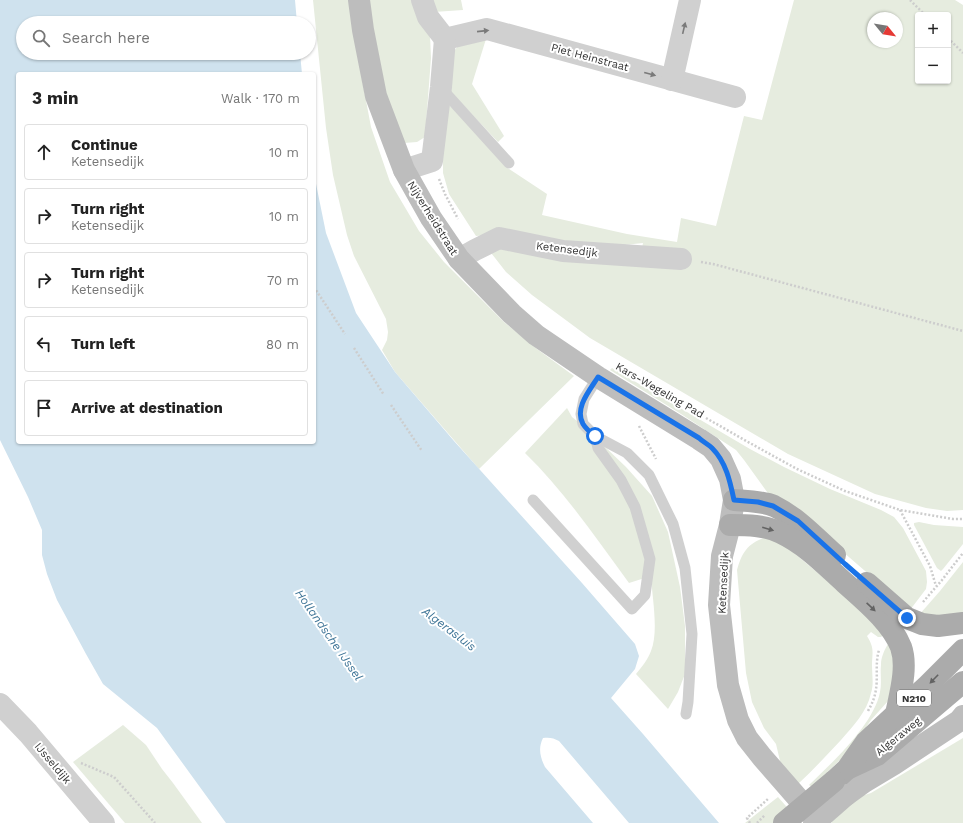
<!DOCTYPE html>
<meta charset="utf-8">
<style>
body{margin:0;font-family:"Work Sans",sans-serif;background:#f2f2f2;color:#222}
.controls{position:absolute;right:12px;top:12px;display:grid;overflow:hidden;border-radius:4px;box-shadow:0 1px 3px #0004}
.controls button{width:36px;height:36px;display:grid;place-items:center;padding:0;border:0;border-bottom:1px solid #e0e0e0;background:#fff;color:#222;font:20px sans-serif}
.compass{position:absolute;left:867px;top:12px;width:36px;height:36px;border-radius:50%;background:#fff;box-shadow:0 1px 3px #0004;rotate:120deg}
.stop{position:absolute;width:12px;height:12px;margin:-9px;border:3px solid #1a73e8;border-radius:50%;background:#fff}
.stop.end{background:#1a73e8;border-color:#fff;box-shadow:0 1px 4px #0008}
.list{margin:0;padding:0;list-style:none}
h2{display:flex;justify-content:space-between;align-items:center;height:52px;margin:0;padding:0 16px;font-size:17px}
h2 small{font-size:13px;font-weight:400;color:#767676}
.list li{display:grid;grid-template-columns:26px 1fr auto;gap:12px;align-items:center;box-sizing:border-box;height:56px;margin:0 8px 8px;padding:0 8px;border:1px solid #e0e0e0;border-radius:4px}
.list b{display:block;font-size:15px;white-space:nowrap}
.list p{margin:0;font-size:13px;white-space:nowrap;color:#767676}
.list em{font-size:13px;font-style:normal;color:#767676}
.icon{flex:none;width:22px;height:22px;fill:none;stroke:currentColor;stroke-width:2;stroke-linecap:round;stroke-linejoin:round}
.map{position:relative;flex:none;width:963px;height:823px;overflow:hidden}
.search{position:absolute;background:#fff;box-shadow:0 1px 3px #0004;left:16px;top:16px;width:300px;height:44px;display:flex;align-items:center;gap:10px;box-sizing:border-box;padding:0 14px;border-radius:22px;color:#767676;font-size:15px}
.panel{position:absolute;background:#fff;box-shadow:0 1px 3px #0004;left:16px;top:72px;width:300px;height:372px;border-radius:4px}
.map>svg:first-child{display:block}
</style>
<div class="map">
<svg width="963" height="823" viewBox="0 0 963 823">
<rect width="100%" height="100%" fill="#fff"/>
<g fill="#e6ecdf" fill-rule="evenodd">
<polygon points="313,0 350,0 361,74 371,127 390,182 419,231 444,262 504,322 537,349 574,376 479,469 395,372 382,350 387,340 388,332 386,319 354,256 347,235 333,175 326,128"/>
<polygon points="366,0 413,0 430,35 431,58 425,137 417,142 404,143 385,100"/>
<polygon points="429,0 461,0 463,10 434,12"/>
<path d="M794 0H955L963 5V510L947 511 926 508 875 494 788 454 590 338 532 295 506 272 488 249 496 244 639 262 643 243 595 248 498 234 476 236 449 194 443 173V139L447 104 454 109 506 167 547 194 542 215 627 234 677 242 681 218 716 226 744 116 762 120ZM918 15H948V81H918ZM873 18H897V42H873Z"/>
<polygon points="486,39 472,84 504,136 498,142 450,91 450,57 457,47"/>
<polygon points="612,368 750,449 784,467 830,489 881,510 894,517 903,528 926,571 927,582 926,589 910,610 827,538 770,496 744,460 736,450 681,414 610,370"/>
<path d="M567 408 572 417 583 426 626 467 652 496 668 532 680 587 685 626V674L678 692 668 709 636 674C642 667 648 659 651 651 659 631 652 597 651 576L629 583C596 538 565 492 525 453Z"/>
<polygon points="919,522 934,525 963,527 963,544 943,569 941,571 937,568 914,525 914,523"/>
<path d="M766 537H775L887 631 881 637H878L871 632 867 636C875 649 872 652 872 666 872 675 874 684 871 693 867 712 853 726 841 740 827 755 813 770 798 784L781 765 776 744 764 728 752 702 746 673 737 570C742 552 748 543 766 537Z"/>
<polygon points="963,562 963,615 919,615 940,591"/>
<path d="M888 644 898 657 888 701 871 720 853 746 840 760 812 787 809 785C832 763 874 724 880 692 882 683 880 674 881 665 881 657 884 651 888 644Z"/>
<polygon points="123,725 146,745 162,769 173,783 202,823 125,823 73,762"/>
<polygon points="963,738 963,823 832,823 826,816 852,799 871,793"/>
<polygon points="778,797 801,823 745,823"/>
</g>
<path fill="#cfe2ee" d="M0 0H295L297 23H23V53H300L302 74H18V442H314V174L326 233 356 313 395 372 454 441 582 583 635 644 639 656 635 669 611 698 643 734 719 823H629L559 741C554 738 549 737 543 738 538 748 540 757 545 767L593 823H226L157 728 103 684 86 654 57 600 47 574 42 555V530L28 497 0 440Z"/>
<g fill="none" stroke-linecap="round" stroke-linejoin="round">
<g stroke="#cdcdcd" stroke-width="2.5" stroke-dasharray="2 2" stroke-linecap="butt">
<polyline points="910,0 925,15"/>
<polyline points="948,38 963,53"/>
<polyline points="439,179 445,194 458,219"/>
<polyline points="701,262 713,264 963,331"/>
<polyline points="314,287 345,334"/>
<polyline points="354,348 384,395"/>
<polyline points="391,405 422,451"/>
<polyline points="706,418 748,442 797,469 845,491 900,510 953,519 963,519"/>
<polyline points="639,426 656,459"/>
<polyline points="900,510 930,566 936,586"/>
<polyline points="923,602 942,580 963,553"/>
<path d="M868 711C872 704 875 697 876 689 878 676 875 663 879 650"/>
<polyline points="81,763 114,777 155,823"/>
<polyline points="750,823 747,818 769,798"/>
</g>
<g stroke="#d0d0d0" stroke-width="11">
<polyline points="441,88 509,163"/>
<polyline points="598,377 584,399 581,414 583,424 595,436 627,453 649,475 673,524 685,568 692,634 688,702 686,714"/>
<polyline points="533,500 632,609 645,595 650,559 635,507 621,480 598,448 595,436"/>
</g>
<g stroke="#d0d0d0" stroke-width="22">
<polyline points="422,0 428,17 445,39"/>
<polyline points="445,39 487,29 735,97"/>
<polyline points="672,80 690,0"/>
<polyline points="404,170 432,161 441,87 445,39"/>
<polyline points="459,259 475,250 499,238 563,251 681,259"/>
<polyline points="0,704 28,733 104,823"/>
</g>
<g stroke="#bdbdbd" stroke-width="22">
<polyline points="359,0 363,30 376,96 404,170 431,218 459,259 512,314 536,335 598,377 699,439 711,447 721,459 730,479 734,500 730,525 722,556 719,605 728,685 738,720 747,738 762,757 816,819"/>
<polyline points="846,795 864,782 894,764 959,721 963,716"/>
</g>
<g stroke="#ababab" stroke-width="22">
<path d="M734 500C747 501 762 501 774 506 798 518 816 538 835 555"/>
<path d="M730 525C747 525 765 525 781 533 806 545 825 565 845 583 865 601 891 622 901 647 908 667 900 694 896 714"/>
<polyline points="867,583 907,618 922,624 938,626 963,623"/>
<polyline points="849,768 877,755 963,682"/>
<polyline points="834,781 847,769 866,742 896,714 926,687 963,650"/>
</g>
<polyline stroke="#cdcdcd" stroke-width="2.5" stroke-dasharray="2 2" stroke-linecap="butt" points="757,823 765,815"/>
<polyline stroke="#bdbdbd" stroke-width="22" points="814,823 846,795"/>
<polyline stroke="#ababab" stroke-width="22" points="784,823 834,781"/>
</g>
<defs><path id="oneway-solid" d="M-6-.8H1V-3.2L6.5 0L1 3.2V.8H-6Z"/></defs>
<g fill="#7a7a7a">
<use href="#oneway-solid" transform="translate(684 28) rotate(-77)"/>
<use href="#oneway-solid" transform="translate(483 31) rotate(-6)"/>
<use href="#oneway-solid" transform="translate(650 74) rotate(15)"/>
</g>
<g fill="#636363">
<use href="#oneway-solid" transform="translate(768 529) rotate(16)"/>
<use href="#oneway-solid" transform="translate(871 607) rotate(43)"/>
<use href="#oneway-solid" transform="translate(934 679) rotate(134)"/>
</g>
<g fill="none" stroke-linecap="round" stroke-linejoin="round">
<path stroke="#1a73e8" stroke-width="5" d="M595 436C591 433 586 429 583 424 574 408 590 390 598 377L699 438C703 442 708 444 712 448 726 462 730 481 734 500L758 502 773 506 798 521 845 564 907 618"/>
</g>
<g text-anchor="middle" stroke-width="4" stroke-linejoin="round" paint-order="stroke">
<rect fill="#fff" stroke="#707070" stroke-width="1" x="897" y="690" width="34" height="16" rx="3"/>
<g font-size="10" font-weight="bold" fill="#333">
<text x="914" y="702">N210</text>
</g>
<g font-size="11" fill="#333" stroke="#fff">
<text transform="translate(590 57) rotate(15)" y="4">Piet Heinstraat</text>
<text transform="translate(433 218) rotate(58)" y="4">Nijverheidstraat</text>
<text transform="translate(567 249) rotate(7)" y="4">Ketensedijk</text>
<text transform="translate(660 390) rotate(30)" y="4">Kars-Wegeling Pad</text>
<text transform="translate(723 583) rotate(-87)" y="4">Ketensedijk</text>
<text transform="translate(898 736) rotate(-39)" y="4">Algeraweg</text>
<text transform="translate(53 763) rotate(50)" y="4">IJsseldijk</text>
</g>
<g font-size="12" font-style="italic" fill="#3f7597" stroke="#fff">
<text transform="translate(449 629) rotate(37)" y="4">Algerasluis</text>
<text transform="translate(329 635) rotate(55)" y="4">Hollandsche IJssel</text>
</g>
</g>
</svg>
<div class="controls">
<button>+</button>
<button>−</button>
</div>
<svg class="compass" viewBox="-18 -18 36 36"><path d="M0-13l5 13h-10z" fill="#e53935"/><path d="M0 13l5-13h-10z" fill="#767676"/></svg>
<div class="stop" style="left:595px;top:436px"></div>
<div class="stop end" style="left:907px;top:618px"></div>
<div class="search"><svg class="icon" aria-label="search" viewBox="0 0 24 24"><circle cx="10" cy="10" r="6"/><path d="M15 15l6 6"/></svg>Search here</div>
<section class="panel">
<h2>3 min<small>Walk · 170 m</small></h2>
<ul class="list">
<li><svg class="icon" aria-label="ahead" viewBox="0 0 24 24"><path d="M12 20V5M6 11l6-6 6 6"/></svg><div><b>Continue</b><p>Ketensedijk</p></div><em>10 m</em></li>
<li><svg class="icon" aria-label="right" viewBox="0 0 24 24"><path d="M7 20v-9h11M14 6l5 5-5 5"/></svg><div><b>Turn right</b><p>Ketensedijk</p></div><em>10 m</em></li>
<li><svg class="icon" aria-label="right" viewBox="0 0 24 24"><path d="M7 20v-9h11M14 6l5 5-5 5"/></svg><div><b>Turn right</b><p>Ketensedijk</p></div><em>70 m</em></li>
<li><svg class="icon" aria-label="left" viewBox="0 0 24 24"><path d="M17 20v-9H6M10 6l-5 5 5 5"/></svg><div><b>Turn left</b></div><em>80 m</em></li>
<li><svg class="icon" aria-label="arrive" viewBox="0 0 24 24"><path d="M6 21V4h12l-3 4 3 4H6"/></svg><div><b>Arrive at destination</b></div></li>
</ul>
</section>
</div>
